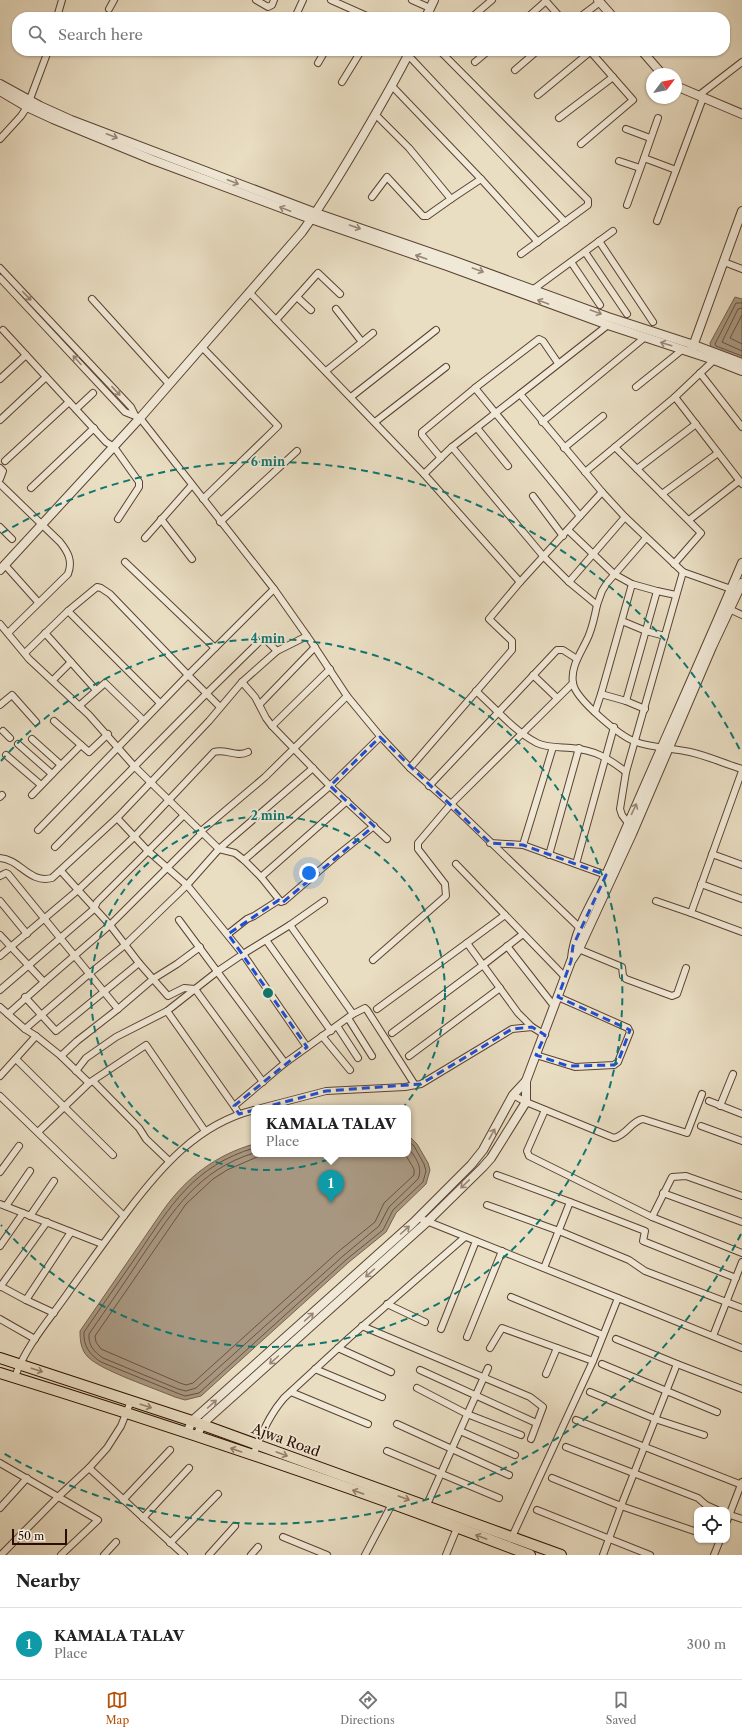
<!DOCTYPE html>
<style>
body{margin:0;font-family:"Libre Caslon Text",serif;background:#f6f6f6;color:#222}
.controls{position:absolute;right:12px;bottom:12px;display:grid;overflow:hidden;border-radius:8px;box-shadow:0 1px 3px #0004}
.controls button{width:36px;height:36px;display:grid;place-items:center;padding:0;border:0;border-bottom:1px solid #e0e0e0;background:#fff;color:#222;font:20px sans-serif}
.compass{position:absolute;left:646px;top:68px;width:36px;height:36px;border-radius:50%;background:#fff;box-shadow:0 1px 3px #0004;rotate:58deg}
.scale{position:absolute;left:12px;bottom:10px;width:55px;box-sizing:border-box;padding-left:4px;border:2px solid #2b0e01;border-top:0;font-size:11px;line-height:14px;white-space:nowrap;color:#2b0e01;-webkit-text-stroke:3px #f1e9d7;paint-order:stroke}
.you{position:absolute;left:309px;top:873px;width:14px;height:14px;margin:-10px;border:3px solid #fff;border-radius:50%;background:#1a73e8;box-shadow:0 0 0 6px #1a73e833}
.badge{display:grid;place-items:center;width:26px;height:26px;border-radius:50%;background:#b45309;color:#fff;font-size:13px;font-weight:700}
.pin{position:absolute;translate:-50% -33px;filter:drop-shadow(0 1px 2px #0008)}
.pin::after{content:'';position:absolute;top:21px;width:14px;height:12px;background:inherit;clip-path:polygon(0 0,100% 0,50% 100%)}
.popup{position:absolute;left:251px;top:1105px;width:160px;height:52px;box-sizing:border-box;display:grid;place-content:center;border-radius:8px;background:#fff;filter:drop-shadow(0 1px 3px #0005);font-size:13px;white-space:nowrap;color:#767676}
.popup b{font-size:15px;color:#222}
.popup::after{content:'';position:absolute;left:50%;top:100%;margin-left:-8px;border:8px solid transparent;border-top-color:#fff}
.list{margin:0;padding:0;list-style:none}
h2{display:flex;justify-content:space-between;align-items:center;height:52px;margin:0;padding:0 16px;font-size:17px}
h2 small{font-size:13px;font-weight:400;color:#767676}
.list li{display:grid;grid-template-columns:26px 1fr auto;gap:12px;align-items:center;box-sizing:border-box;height:72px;padding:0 16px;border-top:1px solid #e0e0e0}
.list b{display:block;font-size:15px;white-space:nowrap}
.list p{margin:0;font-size:13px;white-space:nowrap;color:#767676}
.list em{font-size:13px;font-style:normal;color:#767676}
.icon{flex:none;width:22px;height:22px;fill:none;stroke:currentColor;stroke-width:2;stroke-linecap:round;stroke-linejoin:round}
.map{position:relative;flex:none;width:742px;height:1555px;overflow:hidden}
.search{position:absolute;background:#fff;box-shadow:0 1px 3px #0004;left:12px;right:12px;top:12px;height:44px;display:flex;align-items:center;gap:10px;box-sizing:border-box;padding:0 14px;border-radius:16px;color:#767676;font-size:15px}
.sheet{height:124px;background:#fff}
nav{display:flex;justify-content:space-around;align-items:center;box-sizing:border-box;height:56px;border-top:1px solid #e0e0e0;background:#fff;font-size:11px;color:#767676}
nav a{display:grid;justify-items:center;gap:2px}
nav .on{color:#b45309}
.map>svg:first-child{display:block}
</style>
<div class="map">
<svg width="742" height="1555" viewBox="0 0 742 1555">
<rect width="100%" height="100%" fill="#e9ddc2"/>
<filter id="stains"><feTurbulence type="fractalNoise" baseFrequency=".005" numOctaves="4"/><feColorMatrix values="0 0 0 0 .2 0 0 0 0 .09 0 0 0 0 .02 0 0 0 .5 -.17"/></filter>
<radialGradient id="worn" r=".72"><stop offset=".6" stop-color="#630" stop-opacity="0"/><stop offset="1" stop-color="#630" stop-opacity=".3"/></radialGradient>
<g fill="#a89780" stroke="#76604d">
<polygon points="735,297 742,299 742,360 711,349 710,343"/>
<path d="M408 1135 417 1144 428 1163 430 1170 426 1184 396 1213 386 1232 349 1262 201 1396 185 1400 175 1397C156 1389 100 1370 88 1357 81 1350 80 1341 80 1331L164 1209C187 1177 216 1155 254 1144V1154H408Z"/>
</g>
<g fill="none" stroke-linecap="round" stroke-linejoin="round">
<g stroke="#6a5240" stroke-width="1">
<polyline points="742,303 736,303 715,344 716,346 742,356"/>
<polyline points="742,308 738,309 722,342 742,351"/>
<polyline points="742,315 730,338 742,344"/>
<path d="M254 1148C194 1166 171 1205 138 1254 120 1280 102 1306 84 1332 83 1346 90 1355 101 1362L177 1393 185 1396 199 1393 347 1259 383 1230 393 1210 423 1182 426 1171 424 1164 414 1146 408 1141"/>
<path d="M254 1153C198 1170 174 1210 142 1256 125 1282 107 1308 89 1334 88 1345 94 1352 103 1358L178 1389 186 1391 196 1388 343 1256 379 1226 389 1207 418 1179C423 1168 416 1157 408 1148"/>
<polyline points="264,1154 227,1170 213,1179 186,1204 95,1336 96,1342 101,1349 180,1383 186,1385 193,1383 339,1251 375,1222 384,1203 414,1175 414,1169 405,1154"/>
</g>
<g stroke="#5a4231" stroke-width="8">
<g id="minor">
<polyline points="256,0 268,7 272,5 274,0"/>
<polyline points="331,0 369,17"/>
<polyline points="412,0 430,8"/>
<polyline points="545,0 560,17"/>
<polyline points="109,9 114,0"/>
<polyline points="297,13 303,0"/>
<polyline points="57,17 62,0"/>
<polyline points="472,17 492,0"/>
<polyline points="528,17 546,1"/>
<polyline points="580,17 600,2"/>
<polyline points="440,51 588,200 588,205 521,254"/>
<polyline points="408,55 565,222"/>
<polyline points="475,62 488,51"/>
<polyline points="318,63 325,51"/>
<polyline points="515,70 537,51"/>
<polyline points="342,82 361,51"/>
<polyline points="392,86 481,179 538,242"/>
<polyline points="538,95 590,52"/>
<polyline points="698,96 742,62"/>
<polyline points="375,114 409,148 451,199 481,179"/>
<polyline points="559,118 613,77"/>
<polyline points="626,129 650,138"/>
<polyline points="0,139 21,116 27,107 48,51"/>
<polyline points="581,144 633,100 590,51"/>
<polyline points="644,158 658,118"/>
<polyline points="619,161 640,168"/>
<polyline points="372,197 387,177 423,216 427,216 451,199"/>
<polyline points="627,205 644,158 676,170"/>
<polyline points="657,221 703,98"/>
<polyline points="599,241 653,322"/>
<polyline points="585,252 627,314"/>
<polyline points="571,262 600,305"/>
<polyline points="724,262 742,269"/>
<polyline points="0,268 131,407 135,415"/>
<polyline points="0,278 125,412 140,418 274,589 312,643 347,696 380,736 410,768 451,804 582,930"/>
<polyline points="531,291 613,231"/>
<polyline points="249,292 424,474 520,582 602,492 625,517 683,572 731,589"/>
<polyline points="297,297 311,310"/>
<polyline points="92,299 169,384"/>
<polyline points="276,320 318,273 340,294"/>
<polyline points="3,330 106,442 114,447 139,482 139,487 118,519"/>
<polyline points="362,342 373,333"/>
<polyline points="202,347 278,426 203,499"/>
<polyline points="714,360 675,397 742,484"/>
<polyline points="326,371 362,342 336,309"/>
<polyline points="700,373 742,427"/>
<polyline points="0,379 26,355"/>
<polyline points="636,387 682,350"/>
<polyline points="475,388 580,516"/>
<polyline points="351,397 436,330"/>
<polyline points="76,409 93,393"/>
<polyline points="0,420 46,377"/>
<polyline points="375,422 446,367"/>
<polyline points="542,422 644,338"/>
<polyline points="477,428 508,466"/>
<polyline points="452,447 544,557 569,582 597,605 602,591 607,583 646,538"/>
<polyline points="615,447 701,533 674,564"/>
<polyline points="564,448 603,416"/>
<polyline points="441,458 422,435 422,432 475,388 539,339 543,341 558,363"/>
<polyline points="5,461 69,402"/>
<polyline points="0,468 3,471 0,479"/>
<polyline points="637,469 696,424"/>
<polyline points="585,472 675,397"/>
<polyline points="424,474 452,447 520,394"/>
<path d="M0 484 60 542C68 552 73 561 68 574L8 633"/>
<polyline points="31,488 94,428"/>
<polyline points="602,492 520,394 608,325"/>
<polyline points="662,494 718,453"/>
<polyline points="533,496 563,536"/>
<polyline points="161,519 192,559"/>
<polyline points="689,520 739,481"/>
<polyline points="220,522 297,451"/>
<polyline points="0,527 12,539"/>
<polyline points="568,530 614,574 632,584"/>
<polyline points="145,538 192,485"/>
<polyline points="125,562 215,648"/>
<polyline points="5,565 38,602"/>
<polyline points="569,582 625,517"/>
<path d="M597 605C595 615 593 625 589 635 583 650 570 666 573 683 575 699 621 737 636 742 653 748 673 748 690 752 708 756 725 764 742 769"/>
<polyline points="727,608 742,615"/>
<polyline points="622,621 646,631 665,636"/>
<polyline points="0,624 29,659 89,715 134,766 184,815 219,849 235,853 244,860 261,877 281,902 284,901 334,858 374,826"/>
<polyline points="45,633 96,690"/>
<polyline points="25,653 68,611 160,703"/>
<polyline points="533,675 557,698"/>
<polyline points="53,680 71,662"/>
<polyline points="242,682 255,697 266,718 272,726 330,786 387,839"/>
<path d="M476 691C495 708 514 731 537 743 547 748 560 747 571 748 595 750 608 758 626 772"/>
<polyline points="626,701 657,591"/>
<polyline points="260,704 315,647"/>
<polyline points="0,705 12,695 36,722"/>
<polyline points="79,706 105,683 143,720"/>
<polyline points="220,707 188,675 274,589"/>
<polyline points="645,709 626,701 601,694 632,584 657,591 676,595"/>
<polyline points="595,712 601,694"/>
<polyline points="54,721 81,745 61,765"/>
<polyline points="272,726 330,669"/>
<polyline points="3,731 10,738"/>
<polyline points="18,744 52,774"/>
<polyline points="81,745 89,752 108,734"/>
<polyline points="553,747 523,845 606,875"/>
<polyline points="6,755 41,785"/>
<polyline points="410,768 512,650 512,641 489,619 520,582"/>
<polyline points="742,771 691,913 742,932"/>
<polyline points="429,786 557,650 563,650 577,659"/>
<polyline points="32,795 61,765 32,739"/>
<polyline points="0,797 2,795"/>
<polyline points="117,818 148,851 184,815"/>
<polyline points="628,823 622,815 620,809 626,772 683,572"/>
<polyline points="38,830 188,675 110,594 101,588 97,587 68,611"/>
<polyline points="200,832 265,777 347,696"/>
<polyline points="490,843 523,845"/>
<polyline points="55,847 206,694 262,639 265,639 277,651"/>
<polyline points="712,854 742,865"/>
<polyline points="549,855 579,748"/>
<path d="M0 858C20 859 29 884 52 878L117 818 209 721 242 682 277 651 307 636"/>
<polyline points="244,860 330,786 380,737"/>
<polyline points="456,864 565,977"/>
<polyline points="576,864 614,727"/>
<path d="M61 871 78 890 134 837 214 752C225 748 236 758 248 752"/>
<polyline points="0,876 6,873 8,874 118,1009"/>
<polyline points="261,877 347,801"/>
<polyline points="701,884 742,899"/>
<polyline points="0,901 27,934"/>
<polyline points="656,901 691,913"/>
<polyline points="179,920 285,1063"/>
<polyline points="290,925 353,1014"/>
<polyline points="228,934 247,919 254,916 279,900"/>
<polyline points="0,935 44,982 8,1014"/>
<polyline points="266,940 331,1031"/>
<polyline points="467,943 505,915"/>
<polyline points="507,946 554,1006"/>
<polyline points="576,948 622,967 623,976 626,979 672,996 677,994 686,968"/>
<polyline points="0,956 78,890 110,925 139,963 56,1031 25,997"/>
<polyline points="373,960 446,896 445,884 418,849 418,843 451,804 573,683"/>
<polyline points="139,963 168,996 184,988 195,989 263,1082"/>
<polyline points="44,982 110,925 202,833"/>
<polyline points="0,990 94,909 97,902 148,851 187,885 243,954 290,925 324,901"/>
<polyline points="0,1007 25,1029 36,1036"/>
<polyline points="377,1009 467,943 483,965 523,934"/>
<polyline points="167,1011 234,1106"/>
<polyline points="348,1018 372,1056"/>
<polyline points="337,1026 358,1058"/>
<polyline points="25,1029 89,974 125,945 187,885 219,849 313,768"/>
<polyline points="392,1033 483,965 518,1013 532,1027"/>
<polyline points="322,1036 350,1070"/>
<polyline points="536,1055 575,1067 614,1065 618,1062 630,1032 628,1028 558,997"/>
<polyline points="61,1056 77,1041 118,1009 153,979 177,964 200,947"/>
<polyline points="409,1056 500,988"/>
<polyline points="16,1059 113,1155"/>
<polyline points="76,1071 86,1058 116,1037 167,1011 218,971 243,954 307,1047"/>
<polyline points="0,1076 36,1036 61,1056 89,1083 38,1132"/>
<polyline points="93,1081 139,1128 146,1139 169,1161"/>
<polyline points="89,1083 146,1045 205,1131"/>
<path d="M513 1095 526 1102 614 1138C627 1135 631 1121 643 1119L687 1133 702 1094"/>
<polyline points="0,1096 124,1216"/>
<polyline points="709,1101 742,1114"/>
<polyline points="720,1106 733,1074"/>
<polyline points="261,1108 326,1091 405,1087 421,1084 512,1029 532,1027 545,1035"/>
<polyline points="545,1110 527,1151 529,1156 652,1217"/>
<polyline points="239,1114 234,1106 285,1063 353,1014 365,1008 367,1010 415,1085"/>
<polyline points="701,1126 742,1141"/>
<polyline points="0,1172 19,1146"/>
<polyline points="497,1175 570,1202"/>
<polyline points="663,1193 742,1222"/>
<polyline points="742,1196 686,1176 672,1177 652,1217 742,1253"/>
<polyline points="0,1204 102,1244"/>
<polyline points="487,1205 559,1231 629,1260 645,1271 742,1308"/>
<polyline points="6,1206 30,1171"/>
<polyline points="30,1216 54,1181"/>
<polyline points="419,1218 618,1298"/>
<polyline points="0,1246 23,1213"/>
<polyline points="544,1268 570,1202 645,1231 643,1241 736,1278"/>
<polyline points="0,1286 26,1300 71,1232"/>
<polyline points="0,1287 47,1222"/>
<polyline points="511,1297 603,1335"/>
<polyline points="26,1300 54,1313"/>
<polyline points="387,1304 425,1322"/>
<polyline points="0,1319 35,1339"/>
<polyline points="362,1326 530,1397 543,1407 531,1439"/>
<polyline points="441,1329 476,1241"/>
<polyline points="713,1336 742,1262"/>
<polyline points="467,1337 502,1251"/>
<polyline points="338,1348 391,1372"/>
<polyline points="490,1348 502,1328 593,1361"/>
<polyline points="602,1364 717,1412"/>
<polyline points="677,1364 742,1389"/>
<polyline points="315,1369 382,1397"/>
<polyline points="420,1370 534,1422"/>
<polyline points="546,1374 557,1348"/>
<path d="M15 1377C26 1345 51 1318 70 1290 89 1264 107 1238 127 1212 161 1167 198 1124 254 1110"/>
<polyline points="417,1388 467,1414 521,1435"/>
<polyline points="291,1392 368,1424"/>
<polyline points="590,1392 655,1419 704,1435"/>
<polyline points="576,1420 742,1485"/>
<polyline points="397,1424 509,1475"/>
<polyline points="460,1431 515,1455"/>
<polyline points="566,1447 698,1498 706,1505 717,1510"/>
<polyline points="387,1451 499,1498"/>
<path d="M253 1456C260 1436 270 1414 284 1398L349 1338 465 1237"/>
<polyline points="0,1463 98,1520 61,1555"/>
<polyline points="89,1468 184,1555"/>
<polyline points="552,1478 621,1506 677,1364 616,1339"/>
<polyline points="123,1500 170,1450"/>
<polyline points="0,1508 27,1478"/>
<polyline points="425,1509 488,1368"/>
<polyline points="537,1510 650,1555"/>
<polyline points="727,1514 742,1519"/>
<polyline points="143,1518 189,1468"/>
<polyline points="727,1521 742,1482"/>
<polyline points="283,1537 327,1555"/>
<polyline points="511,1539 593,1361 618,1298 742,1348"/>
<polyline points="170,1543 218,1494"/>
<polyline points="1,1555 59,1496 89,1468 107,1448 121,1426 131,1401"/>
<polyline points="104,1555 116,1542"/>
<polyline points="209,1555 235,1526"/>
<polyline points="251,1555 258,1547"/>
<polyline points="365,1555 392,1504"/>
<polyline points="446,1555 457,1528"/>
<polyline points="603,1555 621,1506 697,1532"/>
<polyline points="714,1555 720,1540"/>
</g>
</g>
<g stroke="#5a4231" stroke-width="10">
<g id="tertiary">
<polyline points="598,0 613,17"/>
<polyline points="426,17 434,0"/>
<polyline points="642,51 662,74"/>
<polyline points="0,84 40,106 71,120 316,213 452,260 608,317 694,345 742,363"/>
<polyline points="676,86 742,114"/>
<polyline points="0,91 27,107 53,119 153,160 311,219 447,266 608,325 714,360 742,371"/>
<polyline points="692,349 742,211"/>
<path d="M0 570 140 418 302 232C324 202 342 171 361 139 378 110 395 81 410 51"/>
<path d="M572 958C575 926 597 896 610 866 653 765 699 665 742 563"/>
<polyline points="187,1433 192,1421 413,1223 471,1165 483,1150 513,1095 526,1081"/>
<polyline points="197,1436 202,1424 427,1222 483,1167 491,1158 526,1102 526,1081 571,961 579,949 632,834 712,647 742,583"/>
</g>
</g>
<g stroke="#2b0e01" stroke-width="12">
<g id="primary">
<polyline points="0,1358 192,1421 561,1555"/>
<path d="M0 1373C178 1428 356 1488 530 1555"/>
</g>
</g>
<use href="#minor" stroke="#f1e9d7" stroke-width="6"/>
<use href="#tertiary" stroke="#f1e9d7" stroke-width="8"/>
<use href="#primary" stroke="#e9ddc2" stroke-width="10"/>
</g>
<defs><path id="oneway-shaft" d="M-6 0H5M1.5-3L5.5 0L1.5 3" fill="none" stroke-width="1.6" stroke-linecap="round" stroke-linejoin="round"/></defs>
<g stroke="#988677">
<use href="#oneway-shaft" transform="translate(112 136) rotate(21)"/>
<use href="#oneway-shaft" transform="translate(233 182) rotate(21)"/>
<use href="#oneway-shaft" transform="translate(285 209) rotate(-159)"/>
<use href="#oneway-shaft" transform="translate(355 227) rotate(19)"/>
<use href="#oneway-shaft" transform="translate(421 257) rotate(-161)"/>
<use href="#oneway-shaft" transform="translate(478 270) rotate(20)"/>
<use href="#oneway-shaft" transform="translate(27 296) rotate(46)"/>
<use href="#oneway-shaft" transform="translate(543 302) rotate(-160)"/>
<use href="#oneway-shaft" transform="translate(596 312) rotate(20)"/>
<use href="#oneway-shaft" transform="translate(666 344) rotate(-163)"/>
<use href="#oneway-shaft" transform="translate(77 360) rotate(-132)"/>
<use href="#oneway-shaft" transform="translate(116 391) rotate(47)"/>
<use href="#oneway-shaft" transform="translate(634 809) rotate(-65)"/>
<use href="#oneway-shaft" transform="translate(492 1134) rotate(-61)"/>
<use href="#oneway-shaft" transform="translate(465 1184) rotate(136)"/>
<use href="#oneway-shaft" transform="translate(405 1230) rotate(-42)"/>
<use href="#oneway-shaft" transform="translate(370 1273) rotate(138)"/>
<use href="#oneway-shaft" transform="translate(309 1317) rotate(-42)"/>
<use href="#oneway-shaft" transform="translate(274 1360) rotate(138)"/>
<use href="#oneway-shaft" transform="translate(212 1404) rotate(-42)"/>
</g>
<g stroke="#94806b">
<use href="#oneway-shaft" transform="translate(37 1370) rotate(18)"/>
<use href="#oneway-shaft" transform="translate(146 1406) rotate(18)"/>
<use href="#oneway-shaft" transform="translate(236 1450) rotate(-161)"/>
<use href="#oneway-shaft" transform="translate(282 1454) rotate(20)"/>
<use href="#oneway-shaft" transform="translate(358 1492) rotate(-161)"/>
<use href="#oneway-shaft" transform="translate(404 1498) rotate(20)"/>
<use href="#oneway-shaft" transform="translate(481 1537) rotate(-160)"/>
</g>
<path fill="none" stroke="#1d4ed8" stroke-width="3" stroke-dasharray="8 5" stroke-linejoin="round" d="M380 737 490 843 523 845 606 875 573 946 571 961 558 997 630 1030 618 1062 614 1065 568 1066 536 1055 545 1035 532 1027 512 1029 421 1084 326 1091 239 1114 234 1106 307 1047 228 934 279 900 282 903 374 826 330 786Z"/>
<g fill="none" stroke="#0f766e" stroke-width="2" stroke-dasharray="7 5">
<circle cx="268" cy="993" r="177"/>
<path d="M1 761A354 354 0 1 1 1 1225"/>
<path d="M741 1234A531 531 0 0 1 3 1453M2 533A531 531 0 0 1 741 752"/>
</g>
<g text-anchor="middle" stroke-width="3.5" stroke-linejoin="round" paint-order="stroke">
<g font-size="14" fill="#2b0e01" stroke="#f1e9d7">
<text transform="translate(286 1440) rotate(20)" y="5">Ajwa Road</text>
</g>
</g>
<circle cx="268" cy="993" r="6" fill="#0f766e" stroke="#f1e9d7" stroke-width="2"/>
<g font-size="12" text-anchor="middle" font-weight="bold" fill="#0f766e" stroke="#f1e9d7" stroke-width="3.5" stroke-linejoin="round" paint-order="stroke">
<text x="268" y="466">6 min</text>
<text x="268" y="643">4 min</text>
<text x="268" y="820">2 min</text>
</g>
<rect width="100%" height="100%" filter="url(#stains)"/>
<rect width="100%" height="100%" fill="url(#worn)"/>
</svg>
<div class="controls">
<button><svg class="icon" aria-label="locate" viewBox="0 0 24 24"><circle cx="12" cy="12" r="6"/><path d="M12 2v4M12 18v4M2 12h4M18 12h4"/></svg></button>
</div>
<svg class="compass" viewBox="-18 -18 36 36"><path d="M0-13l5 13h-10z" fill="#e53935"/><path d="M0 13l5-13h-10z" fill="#767676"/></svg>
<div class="scale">50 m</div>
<div class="you"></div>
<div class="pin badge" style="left:331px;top:1203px;background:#0f9aa8">1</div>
<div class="popup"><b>KAMALA TALAV</b>Place</div>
<div class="search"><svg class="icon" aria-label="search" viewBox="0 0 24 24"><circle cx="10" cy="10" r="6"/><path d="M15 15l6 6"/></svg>Search here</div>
</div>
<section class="sheet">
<h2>Nearby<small></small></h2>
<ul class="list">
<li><span class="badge" style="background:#0f9aa8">1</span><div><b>KAMALA TALAV</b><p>Place</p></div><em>300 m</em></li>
</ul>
</section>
<nav>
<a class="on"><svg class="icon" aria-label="map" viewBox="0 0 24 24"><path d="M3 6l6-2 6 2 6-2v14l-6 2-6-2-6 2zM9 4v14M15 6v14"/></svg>Map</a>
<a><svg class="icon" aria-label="directions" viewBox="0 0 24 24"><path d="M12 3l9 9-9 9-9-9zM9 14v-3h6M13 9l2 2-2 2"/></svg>Directions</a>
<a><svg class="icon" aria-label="saved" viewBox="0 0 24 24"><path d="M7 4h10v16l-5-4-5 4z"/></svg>Saved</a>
</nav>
